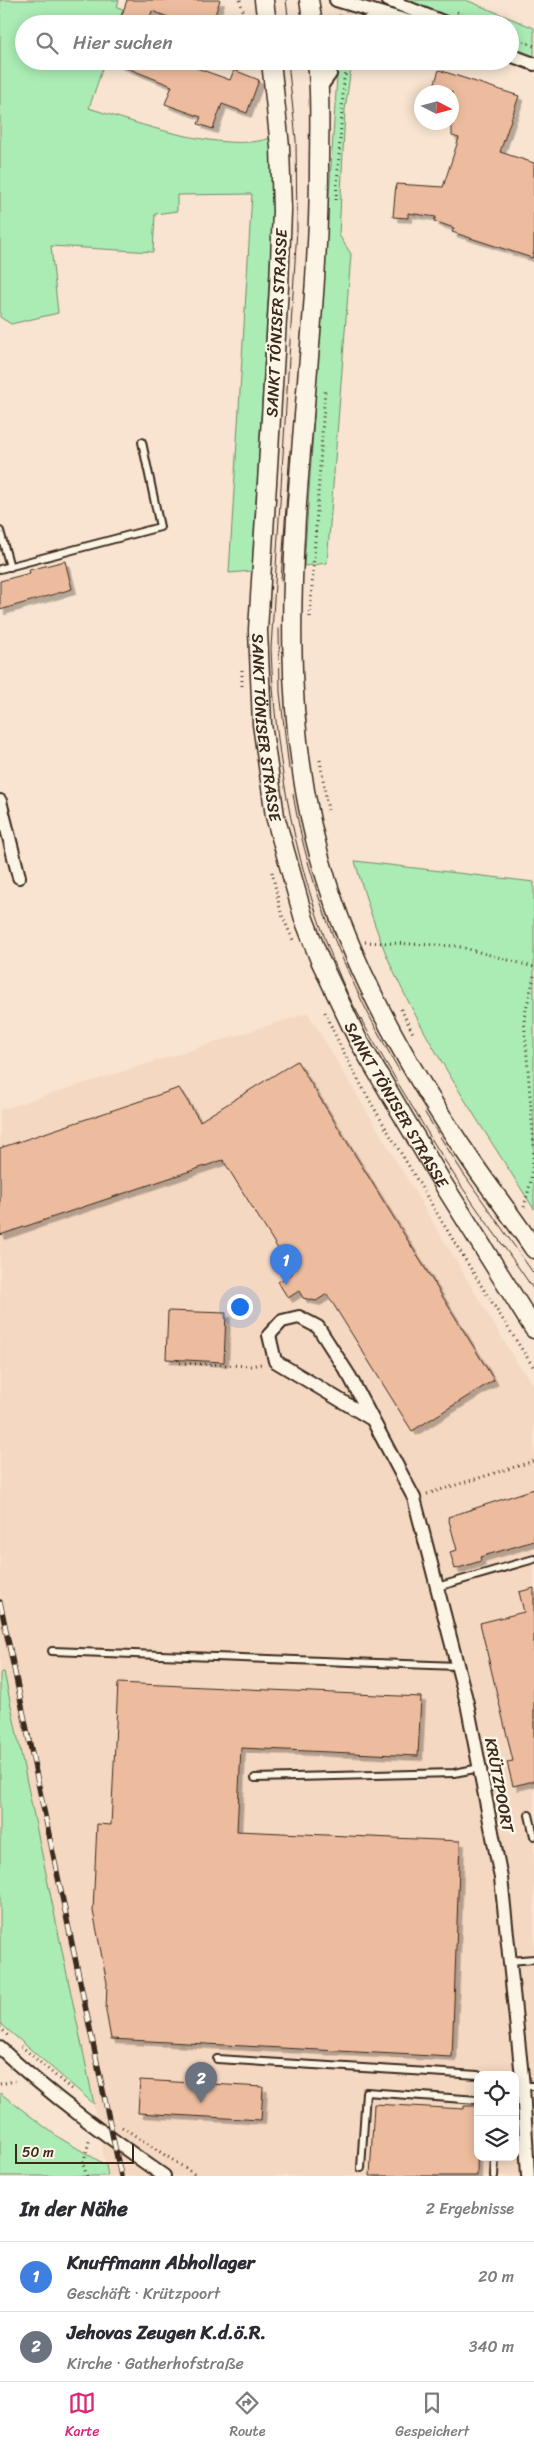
<!DOCTYPE html>
<html lang="de">
<meta charset="utf-8">
<style>
body{margin:0;font-family:Sriracha,sans-serif;background:#f2f2f3;color:#2b2b33}
.controls{position:absolute;right:15px;bottom:15px;display:grid;overflow:hidden;border-radius:10px;box-shadow:0 2px 12px #0003}
.controls button{width:45px;height:45px;display:grid;place-items:center;padding:0;border:0;border-bottom:1px solid #e1e1e2;background:#fff;color:#2b2b33;font:25px sans-serif}
.compass{position:absolute;left:414px;top:85px;width:45px;height:45px;border-radius:50%;background:#fff;box-shadow:0 2px 12px #0003;rotate:96deg}
.scale{position:absolute;left:15px;bottom:12px;width:119px;box-sizing:border-box;padding-left:5px;border:2px solid #3b2a1e;border-top:0;font-size:14px;line-height:18px;white-space:nowrap;color:#3b2a1e;-webkit-text-stroke:4px #fcf5e5;paint-order:stroke}
.you{position:absolute;left:239px;top:1306px;width:18px;height:18px;margin:-12px;border:4px solid #fff;border-radius:50%;background:#1a73e8;box-shadow:0 0 0 8px #1a73e833}
.badge{display:grid;place-items:center;width:32px;height:32px;border-radius:50%;background:#db2777;color:#fff;font-size:16px;font-weight:700}
.pin{position:absolute;translate:-50% -41px;filter:drop-shadow(0 1px 2px #0008)}
.pin::after{content:'';position:absolute;top:26px;width:18px;height:15px;background:inherit;clip-path:polygon(0 0,100% 0,50% 100%)}
.list{margin:0;padding:0;list-style:none}
h2{display:flex;justify-content:space-between;align-items:center;height:65px;margin:0;padding:0 20px;font-size:21px}
h2 small{font-size:16px;font-weight:400;color:#7c7c81}
.list li{display:grid;grid-template-columns:32px 1fr auto;gap:15px;align-items:center;box-sizing:border-box;height:70px;padding:0 20px;border-top:1px solid #e1e1e2}
.list b{display:block;font-size:19px;white-space:nowrap}
.list p{margin:0;font-size:16px;white-space:nowrap;color:#7c7c81}
.list em{font-size:16px;font-style:normal;color:#7c7c81}
.icon{flex:none;width:28px;height:28px;fill:none;stroke:currentColor;stroke-width:2;stroke-linecap:round;stroke-linejoin:round}
.map{position:relative;flex:none;width:534px;height:2176px;overflow:hidden}
.search{position:absolute;background:#fff;box-shadow:0 2px 12px #0003;left:15px;right:15px;top:15px;height:55px;display:flex;align-items:center;gap:12px;box-sizing:border-box;padding:0 18px;border-radius:28px;color:#7c7c81;font-size:19px}
.sheet{height:205px;background:#fff}
nav{display:flex;justify-content:space-around;align-items:center;box-sizing:border-box;height:70px;border-top:1px solid #e1e1e2;background:#fff;font-size:14px;color:#7c7c81}
nav a{display:grid;justify-items:center;gap:2px}
nav .on{color:#db2777}
.map>svg:first-child{display:block}
</style>
<div class="map">
<svg width="534" height="2176" viewBox="0 0 534 2176">
<defs>
<filter id="shadow"><feDropShadow dx="4.5" dy="4.5" stdDeviation="0" flood-color="#0004"/></filter>
</defs>
<rect width="100%" height="100%" fill="#f8e4d0"/>
<filter id="ink" filterUnits="userSpaceOnUse"><feTurbulence type="fractalNoise" baseFrequency=".02" numOctaves="2"/><feDisplacementMap in="SourceGraphic" scale="10" xChannelSelector="R" yChannelSelector="G"/><feConvolveMatrix kernelMatrix="1 2 1 2 8 2 1 2 1" color-interpolation-filters="sRGB"/></filter>
<g filter="url(#ink)">
<path fill="#f5d8c1" fill-rule="evenodd" d="M308 1013 517 1363 534 1385V2176H108L4 1673H0V1110ZM478 2075H515V2157H478Z"/>
<g fill="#abecb5" stroke="#738b6a">
<path d="M0 0H119L117 7 123 9 118 24H24V61H105L89 108C136 123 224 154 271 138L273 214 252 571 229 573 252 194 177 195V211L155 214 153 252 51 246 58 313 11 324 0 317Z"/>
<polygon points="407,0 466,0 534,28 534,58 510,45 510,24 463,24"/>
<polygon points="352,61 345,110 339,235 351,254 327,563 304,566 338,62"/>
<path d="M355 861 534 882V1209C488 1136 439 1064 401 987 381 947 367 904 355 861Z"/>
<polygon points="4,1672 94,2104 0,2023 0,1673"/>
<polygon points="0,2093 58,2137 106,2165 108,2176 0,2176"/>
</g>
<g fill="#edbc9e" stroke="#3b2a1e" filter="url(#shadow)">
<polygon points="127,0 220,0 212,24 187,24 152,11 148,24 119,24"/>
<polygon points="110,61 177,61 230,80 234,70 259,80 247,113 222,104 213,129 198,124 201,117 165,104 172,86"/>
<polygon points="439,70 519,96 500,152 534,163 534,251 532,258 452,232 454,228 434,221 436,217 408,213 408,218 393,217 396,184 443,187 459,138 452,136 452,92 432,92"/>
<polygon points="65,561 72,589 0,610 0,581 30,573 29,570"/>
<polygon points="297,1061 494,1380 412,1431 327,1294 316,1301 303,1298 299,1291 288,1298 278,1282 293,1273 223,1160 0,1235 0,1148 179,1088 200,1121"/>
<polygon points="168,1311 226,1313 224,1362 166,1359"/>
<polygon points="534,1489 534,1541 480,1557 481,1561 455,1569 450,1552 457,1550 448,1517"/>
<polygon points="534,1588 534,1781 513,1786 507,1762 513,1761 480,1623 524,1612 519,1592"/>
<polygon points="118,1683 421,1697 418,1756 241,1748 237,1831 460,1841 452,2057 111,2039 106,2011 107,1983 93,1911 97,1824 111,1825"/>
<polygon points="140,2080 263,2087 261,2120 138,2113"/>
<polygon points="374,2104 464,2109 464,2106 478,2106 477,2176 370,2176"/>
</g>
<g fill="none" stroke-linecap="round" stroke-linejoin="round">
<g stroke="#3b2a1e" stroke-width="10">
<g id="lane">
<polyline points="0,531 10,567"/>
<polyline points="0,569 160,527 142,442"/>
<polyline points="437,1587 534,1559"/>
<polyline points="52,1651 458,1666"/>
<polyline points="255,1778 454,1773 480,1768"/>
<polyline points="529,1815 534,1836"/>
<polyline points="510,1961 534,1959"/>
<polyline points="217,2059 478,2075"/>
<polyline points="523,2086 534,2086"/>
<polyline points="361,2168 366,2092 478,2100"/>
<polyline points="494,2176 495,2157"/>
</g>
</g>
<g stroke="#3b2a1e" stroke-width="16">
<g id="street">
<polyline points="336,0 417,24"/>
<polyline points="388,0 448,24"/>
<polyline points="362,24 373,20 380,14"/>
<polyline points="510,55 534,64"/>
<polyline points="319,89 330,74 332,61"/>
<polyline points="0,801 19,877"/>
<polyline points="370,1418 275,1361 269,1335 282,1321 299,1317 318,1327 350,1377 414,1498 467,1703 501,1878 523,2086 528,2176"/>
<path d="M0 2048C51 2096 107 2136 164 2176"/>
</g>
</g>
<g stroke="#3b2a1e" stroke-width="21">
<g id="secondary">
<polyline points="264,0 267,24"/>
<polyline points="309,0 313,24"/>
<path id="s1" d="M271 61 280 147 282 211 279 287 258 630 262 724 275 816 304 919 319 958 357 1038 442 1182 534 1329"/>
<path d="M317 61C321 96 319 132 319 168 319 405 253 654 328 885 360 984 413 1076 472 1162 492 1191 514 1219 534 1249"/>
</g>
</g>
<g stroke="#3b2a1e" stroke-width="3" stroke-dasharray="1 4" stroke-linecap="butt">
<polyline points="240,0 247,24"/>
<polyline points="457,12 484,24"/>
<polyline points="339,15 342,24"/>
<polyline points="336,24 340,20"/>
<polyline points="510,35 534,46"/>
<polyline points="336,200 344,80 350,61"/>
<polyline points="310,617 325,389"/>
<polyline points="242,670 242,686"/>
<polyline points="320,760 328,810"/>
<polyline points="272,872 281,913 293,940"/>
<polyline points="365,942 457,946 534,967"/>
<polyline points="534,976 524,1018 534,1147"/>
<polyline points="401,1009 414,1035"/>
<path d="M325 1012C348 1066 379 1117 410 1168 450 1236 491 1302 534 1368"/>
<polyline points="524,1207 531,1181 534,1149"/>
<polyline points="178,1360 178,1363 251,1366 261,1364"/>
<polyline points="427,1494 534,1461"/>
<polyline points="0,2027 8,2036"/>
<polyline points="21,2046 71,2089"/>
<polyline points="0,2084 15,2081"/>
<polyline points="122,2127 197,2176"/>
<polyline points="87,2176 83,2164 90,2138"/>
</g>
<use href="#lane" stroke="#fcf5e5" stroke-width="6"/>
<use href="#street" stroke="#fcf5e5" stroke-width="12"/>
<use href="#secondary" stroke="#fcf5e5" stroke-width="18"/>
<g stroke="#3b2a1e" stroke-width="1">
<polyline points="286,0 289,24"/>
<path d="M288 61 296 140 297 229 271 648C275 763 296 873 341 979 357 1016 379 1050 399 1085 423 1124 446 1165 473 1203 493 1232 514 1260 534 1290"/>
<polyline points="281,580 290,450"/>
<polyline points="279,629 280,692 289,769"/>
<path d="M293 794C309 892 349 984 399 1070"/>
<polyline points="425,1113 463,1173 534,1274"/>
</g>
<g stroke="#3b2a1e" stroke-width="5.5">
<polyline id="rail" points="0,1602 121,2176"/>
</g>
<use href="#rail" stroke="#fcf5e5" stroke-width="4" stroke-dasharray="11" stroke-linecap="butt"/>
</g>
</g>
<g text-anchor="middle" stroke-width="5" stroke-linejoin="round" paint-order="stroke">
<g font-size="16" fill="#3b2a1e" stroke="#fcf5e5">
<text transform="translate(276 323) rotate(-87)" y="6">SANKT TÖNISER STRASSE</text>
<text dy="6" stroke="none"><textPath href="#s1" startOffset="668">SANKT TÖNISER STRASSE</textPath></text>
<text dy="6" stroke="none"><textPath href="#s1" startOffset="1072">SANKT TÖNISER STRASSE</textPath></text>
<text transform="translate(500 1785) rotate(79)" y="6">KRÜTZPOORT</text>
</g>
</g>
</svg>
<div class="controls">
<button><svg class="icon" aria-label="locate" viewBox="0 0 24 24"><circle cx="12" cy="12" r="6"/><path d="M12 2v4M12 18v4M2 12h4M18 12h4"/></svg></button>
<button><svg class="icon" aria-label="layers" viewBox="0 0 24 24"><path d="M12 4l9 5-9 5-9-5zM3 14l9 5 9-5"/></svg></button>
</div>
<svg class="compass" viewBox="-18 -18 36 36"><path d="M0-13l5 13h-10z" fill="#e53935"/><path d="M0 13l5-13h-10z" fill="#7c7c81"/></svg>
<div class="scale">50 m</div>
<div class="you"></div>
<div class="pin badge" style="left:286px;top:1285px;background:#3f7fe0">1</div>
<div class="pin badge" style="left:201px;top:2103px;background:#6b7280">2</div>
<div class="search"><svg class="icon" aria-label="search" viewBox="0 0 24 24"><circle cx="10" cy="10" r="6"/><path d="M15 15l6 6"/></svg>Hier suchen</div>
</div>
<section class="sheet">
<h2>In der Nähe<small>2 Ergebnisse</small></h2>
<ul class="list">
<li><span class="badge" style="background:#3f7fe0">1</span><div><b>Knuffmann Abhollager</b><p>Geschäft · Krützpoort</p></div><em>20 m</em></li>
<li><span class="badge" style="background:#6b7280">2</span><div><b>Jehovas Zeugen K.d.ö.R.</b><p>Kirche · Gatherhofstraße</p></div><em>340 m</em></li>
</ul>
</section>
<nav>
<a class="on"><svg class="icon" aria-label="map" viewBox="0 0 24 24"><path d="M3 6l6-2 6 2 6-2v14l-6 2-6-2-6 2zM9 4v14M15 6v14"/></svg>Karte</a>
<a><svg class="icon" aria-label="directions" viewBox="0 0 24 24"><path d="M12 3l9 9-9 9-9-9zM9 14v-3h6M13 9l2 2-2 2"/></svg>Route</a>
<a><svg class="icon" aria-label="saved" viewBox="0 0 24 24"><path d="M7 4h10v16l-5-4-5 4z"/></svg>Gespeichert</a>
</nav>
